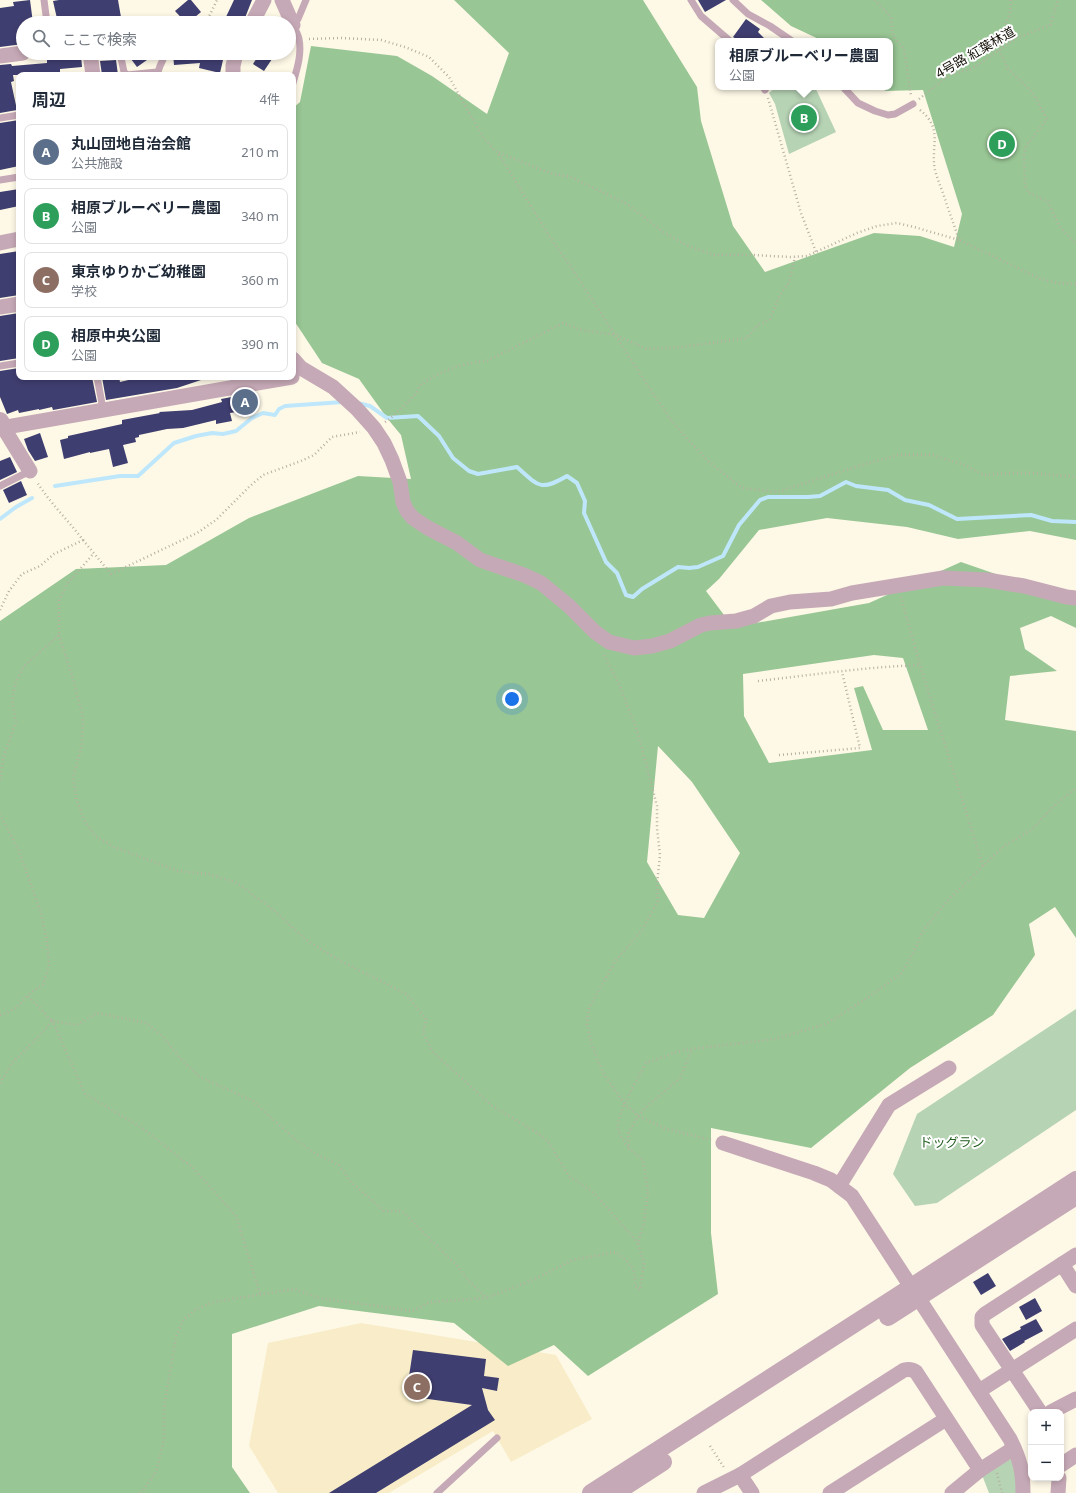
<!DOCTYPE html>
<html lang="ja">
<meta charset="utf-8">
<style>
body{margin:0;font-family:"Noto Sans","Noto Sans JP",sans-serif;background:#f2f2f3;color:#1f2937}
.controls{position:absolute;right:12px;bottom:12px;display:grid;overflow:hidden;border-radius:8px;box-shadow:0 2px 6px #0003}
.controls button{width:36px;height:36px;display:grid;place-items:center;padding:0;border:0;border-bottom:1px solid #e0e1e3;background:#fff;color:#1f2937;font:20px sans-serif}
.you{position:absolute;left:512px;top:699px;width:14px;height:14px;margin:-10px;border:3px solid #fff;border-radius:50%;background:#1a73e8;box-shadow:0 0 0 6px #1a73e833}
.badge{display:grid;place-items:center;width:26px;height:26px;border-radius:50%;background:#7c3aed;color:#fff;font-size:13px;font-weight:700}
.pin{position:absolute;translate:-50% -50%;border:2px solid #fff;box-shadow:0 1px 4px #0006}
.popup{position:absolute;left:715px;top:38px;width:178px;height:52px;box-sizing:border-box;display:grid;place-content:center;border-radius:8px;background:#fff;filter:drop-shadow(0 1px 3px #0005);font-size:13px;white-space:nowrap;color:#747a83}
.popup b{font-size:15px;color:#1f2937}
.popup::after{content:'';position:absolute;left:50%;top:100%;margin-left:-8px;border:8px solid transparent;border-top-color:#fff}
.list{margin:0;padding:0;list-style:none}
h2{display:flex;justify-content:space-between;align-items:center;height:52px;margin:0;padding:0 16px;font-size:17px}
h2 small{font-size:13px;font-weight:400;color:#747a83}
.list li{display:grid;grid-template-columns:26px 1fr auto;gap:12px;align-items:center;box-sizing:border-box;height:56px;margin:0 8px 8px;padding:0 8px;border:1px solid #e0e1e3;border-radius:8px}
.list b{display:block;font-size:15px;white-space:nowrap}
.list p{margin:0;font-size:13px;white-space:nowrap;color:#747a83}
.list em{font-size:13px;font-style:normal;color:#747a83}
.icon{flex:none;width:22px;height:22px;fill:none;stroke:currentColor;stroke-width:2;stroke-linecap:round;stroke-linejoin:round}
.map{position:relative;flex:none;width:1076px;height:1493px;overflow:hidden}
.search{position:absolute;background:#fff;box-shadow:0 2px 6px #0003;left:16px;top:16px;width:280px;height:44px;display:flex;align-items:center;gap:10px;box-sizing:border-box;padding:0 14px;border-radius:22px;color:#747a83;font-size:15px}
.panel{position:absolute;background:#fff;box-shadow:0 2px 6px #0003;left:16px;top:72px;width:280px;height:308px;border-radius:8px}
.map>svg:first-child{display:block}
</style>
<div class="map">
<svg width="1076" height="1493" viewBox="0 0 1076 1493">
<rect width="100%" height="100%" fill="#fef9e7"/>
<polygon fill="#f8edc8" points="361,1323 556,1355 592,1419 511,1462 493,1431 389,1493 278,1493 249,1446 268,1343"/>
<g fill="#b6d3b4">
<polygon points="776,87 815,87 836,132 789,154 775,104 769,93"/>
<polygon points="1076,1009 1076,1110 937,1203 915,1206 893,1174 917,1114"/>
<polygon points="1010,1459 1012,1460 1019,1493 989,1493 982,1475"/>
</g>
<path fill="#99c695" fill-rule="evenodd" d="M454 0H643L697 87 701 121 733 226 765 272 874 233 920 236 954 247 962 214 923 90 886 91 878 87H890V41H823L791 26 761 0H1076V540L1030 531 958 539 907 527 827 518 759 530 719 579 706 591 733 627 869 603 961 562 1076 602V628L1051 616 1020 628 1025 649 1057 671 1010 676 1005 720 1076 731V938L1055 907 1029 924 1035 955 993 1015 910 1068 811 1148 711 1128V1233L718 1294 588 1376 554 1345 508 1366 454 1323 319 1306 232 1334V1467L250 1493H0V621L76 569 166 565 249 518 358 476 411 479 401 435 387 418 359 379 322 363 293 319V108L300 102 311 46 397 56 432 76 487 114 509 53ZM874 655 903 658 928 730H883L863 686 854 688 872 750 769 763 744 716 743 674ZM658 746 692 782 740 853 704 918 678 915 647 862Z"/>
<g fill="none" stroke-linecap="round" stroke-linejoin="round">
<g stroke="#bfe7fb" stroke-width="4">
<path d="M358 403 370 406 387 418 418 416 439 436 453 458 469 471 478 474 517 467C539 487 541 491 567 476L577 483 585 501 584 513 606 562 617 573 626 595 633 597 642 589 678 567 689 568 698 567 723 556 739 525 760 500 768 497H808L820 496 846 482 856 486 888 490 905 500 929 505 957 519 1031 515 1052 521 1076 522"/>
<polyline points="55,486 120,476 138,476 174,443 196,436 212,433 223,434 236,431 252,418 263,413 275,415 279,409 285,406 343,402"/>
<polyline points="0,519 16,507 32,498"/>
</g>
</g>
<g fill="#3f3e70">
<polygon points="30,0 33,23 23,23 23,44 0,47 0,8 14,6 13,2"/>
<polygon points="59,0 118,0 122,23 58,23 53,1"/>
<polygon points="188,0 191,0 201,12 188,23 186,23 175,11"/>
<polygon points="234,0 252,0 243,23 233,23 225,19"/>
<polygon points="698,0 726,0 705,12"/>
<polygon points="746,19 760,29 758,32 767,41 739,41 733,37"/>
<polygon points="138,53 157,53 137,67 131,59"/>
<polygon points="194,53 223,60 220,73 199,68 200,63 174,65 173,54"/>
<polygon points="260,53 276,53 264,71 253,64"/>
<polygon points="81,55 82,67 60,69 60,75 13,75 14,81 11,82 17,110 0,113 0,65 11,64 12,66 47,63 47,60"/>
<polygon points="116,60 118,75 102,75 100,61"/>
<polygon points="19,120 19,166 0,170 0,123"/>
<polygon points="19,189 19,206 0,210 0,192"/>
<polygon points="19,251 19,268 16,268 19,295 0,298 0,254"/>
<polygon points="19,313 19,358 0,361 0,316"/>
<polygon points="19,368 19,377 92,377 97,402 53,410 52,407 39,410 39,409 19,413 18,410 7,414 0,397 0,371"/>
<polygon points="102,377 119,377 120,382 141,377 203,377 204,379 177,388 106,400"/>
<polygon points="253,393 256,409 230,413 232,421 216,424 216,420 183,428 167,429 139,435 139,437 135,438 136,442 123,445 128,463 113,467 109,449 90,453 90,452 64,459 60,440 68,438 68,436 122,424 122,420 160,413 159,412 192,410 222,402 221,399"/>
<polygon points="40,433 48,457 35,461 28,450 24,439"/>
<polygon points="10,457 17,472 0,480 0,461"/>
<polygon points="21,481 27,495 9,503 3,490"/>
<polygon points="988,1273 996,1286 981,1295 973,1282"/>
<polygon points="1035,1298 1042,1311 1026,1320 1019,1307"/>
<polygon points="1036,1319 1043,1331 1024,1341 1025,1342 1010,1351 1002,1339 1021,1329 1020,1327"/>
<polygon points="413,1350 486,1359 484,1376 499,1378 497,1391 482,1388 488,1410 495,1420 376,1493 329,1493 472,1405 406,1396"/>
</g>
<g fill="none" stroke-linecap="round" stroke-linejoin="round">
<g stroke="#b5b1a1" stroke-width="2.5" stroke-dasharray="1 3" stroke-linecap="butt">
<polyline points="875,0 885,11 891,18 893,36 904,49 911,96"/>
<polyline points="1011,0 1010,13 1000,39 999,50 1008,69 1033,93 1047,119 1026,146 1024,155 1025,186 1028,192 1048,202 1060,227 1076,244"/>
<polyline points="206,23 217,0"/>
<polyline points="309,39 341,38 381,40 405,47 429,57 449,77 484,139 498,153 553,242 571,267 650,389 674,424 709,462 742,488 777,492 865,464 898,455 932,455 965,465 984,475 1010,473 1032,473 1076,477"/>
<polyline points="768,98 801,213 816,252"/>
<polyline points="919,99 949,75 973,68 1015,39 1050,25 1058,0"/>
<path d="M920 110C944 129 930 147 935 170 937 178 940 185 943 193 948 209 954 224 959 240L1041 279 1058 283 1076 284"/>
<polyline points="499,153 550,173 571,177 627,204 663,232 688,246 714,255 753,255 790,257 807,256 857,233 877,226 897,223 914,227 959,240"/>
<path d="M385 422 391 418 417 393 419 386C439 371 462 363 487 361L563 323 581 330 615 335 647 349 682 347 747 338 757 326 770 319 780 295 789 282 795 257"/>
<polyline points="83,540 111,574 197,533 216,520 250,486 263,475 301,461 314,455 332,437 360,432"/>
<polyline points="901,597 920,665 983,866"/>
<path d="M0 610 9 591 22 574 40 566 54 554 83 540C68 520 50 503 37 482"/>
<polyline points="59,635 74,682 83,717 82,744 73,778 77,801 84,820 95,836 114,847 178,871 209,874 237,883 270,907 306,940 339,960 406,994 426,1019 423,1033 432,1051 491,1105 534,1131 547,1140 569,1176 594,1193 638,1243"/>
<polyline points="604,655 619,684 638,733 657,806 657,828 660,855 657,884 658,901 642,930 616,960 596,995 588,1011 587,1024 592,1046 598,1061 605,1076 625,1104 638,1116 664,1128 711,1140"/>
<path d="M758 681C812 675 865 667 920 665"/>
<polyline points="779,755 860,748 842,672"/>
<polyline points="0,780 4,755 16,722 12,701 15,684 24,666 59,635 59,600 68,583 94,553"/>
<polyline points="0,814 19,851 40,910 47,940 49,966 43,984 28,995"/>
<path d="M0 1015C13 1011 20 1006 27 995L52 1021 77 1025 97 1013 147 1023 162 1036 181 1059 200 1077 253 1101 297 1141 316 1154 339 1165 351 1182 384 1211H402L456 1265 469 1281 486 1298"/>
<polyline points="52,1020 85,1094 142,1128 192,1167 236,1216 260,1294"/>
<polyline points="0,1083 12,1063 37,1038 52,1021"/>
<path d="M628 1147C625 1142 619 1135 618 1128 616 1114 639 1077 646 1063L680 1051 692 1049 775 1039 826 1024 864 1000 901 974 914 951 922 932 950 898 1004 846 1032 829 1056 804 1076 788"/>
<polyline points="710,1446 725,1469"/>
<polyline points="997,1473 1002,1493"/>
<path d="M141 1493 156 1472 164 1439V1407L176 1337 183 1320 195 1310 213 1302 294 1289 319 1298 412 1311 430 1302 486 1298 530 1281 573 1260 616 1252C630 1263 636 1267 635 1286L640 1290 644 1264 638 1243 644 1222 648 1191 643 1160 629 1149 628 1134 638 1116 645 1108 680 1078 692 1049"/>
</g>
<g stroke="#c6a9b6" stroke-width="7">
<polyline points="44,0 47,23"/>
<polyline points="691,0 701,16 730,41"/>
<polyline points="733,0 748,14 770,26 792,41"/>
<polyline points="120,53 124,72 127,75"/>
<polyline points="127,75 157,72"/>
<polyline points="157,75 160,66 166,53"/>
<path d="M293 83C297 69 302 54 299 39 298 34 295 29 293 25L298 19 306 0"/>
<polyline points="763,87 765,90"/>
<polyline points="843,87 858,103 875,111 888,115 895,114 913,104"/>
<polyline points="0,118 19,115"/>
<polyline points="0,180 19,177"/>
<polyline points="0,366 19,363"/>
<polyline points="97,377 103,409"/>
<polyline points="0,486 30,471"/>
<polyline points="437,1493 497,1438"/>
</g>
<g stroke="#c6a9b6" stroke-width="15">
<polyline points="282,0 293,25"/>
<polyline points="252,23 264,0"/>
<polyline points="90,53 93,75"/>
<polyline points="0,56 23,53"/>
<polyline points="233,75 233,66 236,53"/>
<polyline points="0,243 19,239"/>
<polyline points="0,307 19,304"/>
<polyline points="293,359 301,368 333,387 357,409 374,428 384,443 392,460 400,482 403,502 407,511 413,518 428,528 457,543 480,560 524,575 541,583 569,606 595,632 609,642 634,648 652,646 670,641 701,625 710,623 736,621 754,616 771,606 790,602 831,599 852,593 943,578 987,580 1024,586 1067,597 1076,598"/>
<polyline points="3,427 30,471"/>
<polyline points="0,428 292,377"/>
<path d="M723 1143 814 1173 831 1180 852 1196 1010 1439C1020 1459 1023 1471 1023 1493"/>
<polyline points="839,1186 889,1105 949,1068"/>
<polyline points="1062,1264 1076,1286"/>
<polyline points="979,1391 1076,1329"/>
<polyline points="1040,1412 982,1325 982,1317 985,1314 1076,1255"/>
<polyline points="1051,1412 1076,1399"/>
<polyline points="1061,1465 1076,1455"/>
<polyline points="740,1475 752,1493"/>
<path d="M704 1493 740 1475 904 1370C909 1369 912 1369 916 1372L980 1470"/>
<polyline points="830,1493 946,1419"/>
<polyline points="952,1493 980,1470 1014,1448"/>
<polyline points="1058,1493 1059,1478"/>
</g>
<g stroke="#c6a9b6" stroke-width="18">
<polyline points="0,421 3,427"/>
<polyline points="888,1317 1076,1196"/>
<polyline points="591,1493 896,1297 1076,1180"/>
<polyline points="615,1493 663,1462"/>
</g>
</g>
<g text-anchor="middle" stroke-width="4" stroke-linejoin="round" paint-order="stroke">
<g font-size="13" fill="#120f05" stroke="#fff">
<text transform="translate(975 52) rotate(-30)" y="5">4号路 紅葉林道</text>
</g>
<g font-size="13" fill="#235f20" stroke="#fff">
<text x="952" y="1147">ドッグラン</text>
</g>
</g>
</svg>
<div class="controls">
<button>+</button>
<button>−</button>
</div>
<div class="you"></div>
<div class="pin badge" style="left:245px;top:402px;background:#5c6f8a">A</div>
<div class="pin badge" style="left:804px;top:118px;background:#2e9e5b">B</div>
<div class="popup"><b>相原ブルーベリー農園</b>公園</div>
<div class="pin badge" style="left:417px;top:1387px;background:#8d6e63">C</div>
<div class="pin badge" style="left:1002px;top:144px;background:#2e9e5b">D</div>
<div class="search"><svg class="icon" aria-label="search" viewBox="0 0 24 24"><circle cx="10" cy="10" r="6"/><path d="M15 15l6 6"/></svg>ここで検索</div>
<section class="panel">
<h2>周辺<small>4件</small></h2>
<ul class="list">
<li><span class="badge" style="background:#5c6f8a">A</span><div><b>丸山団地自治会館</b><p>公共施設</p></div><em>210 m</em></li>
<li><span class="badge" style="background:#2e9e5b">B</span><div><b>相原ブルーベリー農園</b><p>公園</p></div><em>340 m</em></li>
<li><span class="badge" style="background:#8d6e63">C</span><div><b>東京ゆりかご幼稚園</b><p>学校</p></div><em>360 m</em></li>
<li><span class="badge" style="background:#2e9e5b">D</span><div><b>相原中央公園</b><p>公園</p></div><em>390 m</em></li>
</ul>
</section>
</div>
